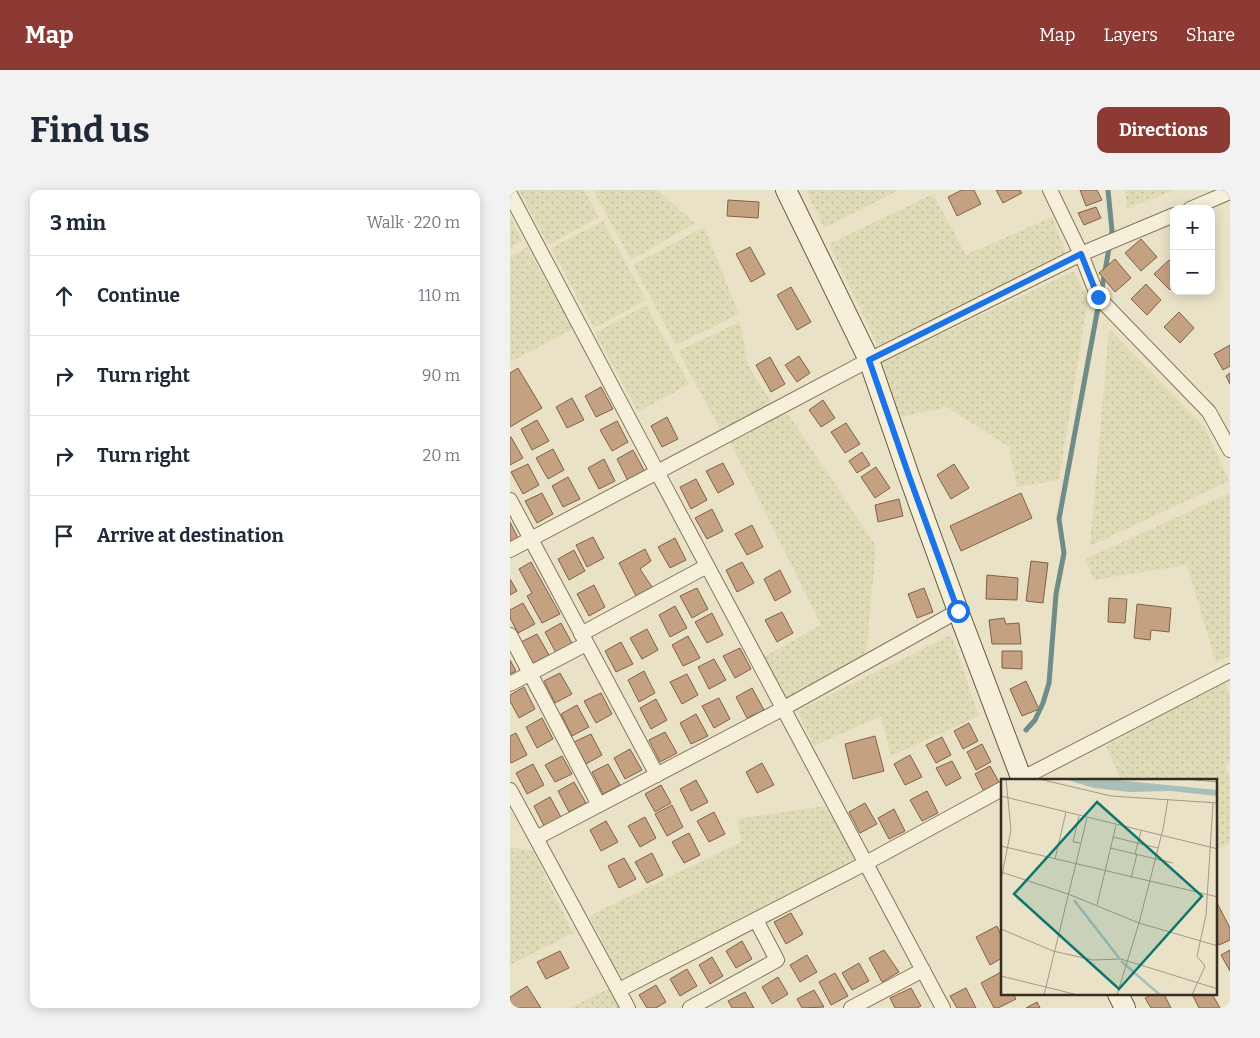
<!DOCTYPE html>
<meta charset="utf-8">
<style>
body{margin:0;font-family:Bitter,serif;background:#f2f2f3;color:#1f2937}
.controls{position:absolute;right:15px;top:15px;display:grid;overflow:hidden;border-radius:10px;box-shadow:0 2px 12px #0003}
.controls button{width:45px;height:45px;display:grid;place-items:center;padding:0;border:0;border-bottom:1px solid #e0e1e3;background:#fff;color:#1f2937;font:25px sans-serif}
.stop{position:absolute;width:15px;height:15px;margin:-11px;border:4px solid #1a73e8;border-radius:50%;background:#fff}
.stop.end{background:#1a73e8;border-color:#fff;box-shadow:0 1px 5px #0008}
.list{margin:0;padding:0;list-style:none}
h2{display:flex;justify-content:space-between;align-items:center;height:65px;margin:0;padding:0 20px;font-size:21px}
h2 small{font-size:16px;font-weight:400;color:#747a83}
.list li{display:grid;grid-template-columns:32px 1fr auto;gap:15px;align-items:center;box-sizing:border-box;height:80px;padding:0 20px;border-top:1px solid #e0e1e3}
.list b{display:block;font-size:19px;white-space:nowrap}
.list em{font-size:16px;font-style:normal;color:#747a83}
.icon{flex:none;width:28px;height:28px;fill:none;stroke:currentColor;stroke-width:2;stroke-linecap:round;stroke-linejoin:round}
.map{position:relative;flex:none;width:720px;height:818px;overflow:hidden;border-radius:10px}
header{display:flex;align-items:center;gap:30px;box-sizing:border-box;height:70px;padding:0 25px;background:#8d3934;color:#fff}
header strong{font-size:24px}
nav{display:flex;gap:28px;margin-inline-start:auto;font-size:18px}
.intro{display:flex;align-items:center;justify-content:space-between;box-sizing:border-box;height:120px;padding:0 30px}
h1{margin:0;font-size:35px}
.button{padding:12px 22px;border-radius:10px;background:#8d3934;color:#fff;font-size:18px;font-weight:700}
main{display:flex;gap:30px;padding:0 30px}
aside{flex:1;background:#fff;border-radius:10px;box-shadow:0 2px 12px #0003}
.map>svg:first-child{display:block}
</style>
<header>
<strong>Map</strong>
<nav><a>Map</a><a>Layers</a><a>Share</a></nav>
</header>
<div class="intro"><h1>Find us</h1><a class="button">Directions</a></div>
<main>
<aside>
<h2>3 min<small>Walk · 220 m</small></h2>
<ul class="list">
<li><svg class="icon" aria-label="ahead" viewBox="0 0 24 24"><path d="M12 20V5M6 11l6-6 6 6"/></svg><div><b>Continue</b></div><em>110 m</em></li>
<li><svg class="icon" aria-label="right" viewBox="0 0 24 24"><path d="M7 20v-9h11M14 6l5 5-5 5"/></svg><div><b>Turn right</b></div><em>90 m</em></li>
<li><svg class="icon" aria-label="right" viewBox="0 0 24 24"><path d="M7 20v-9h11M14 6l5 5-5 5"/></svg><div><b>Turn right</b></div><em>20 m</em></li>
<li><svg class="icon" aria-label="arrive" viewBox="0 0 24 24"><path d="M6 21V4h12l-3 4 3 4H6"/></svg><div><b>Arrive at destination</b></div></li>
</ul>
</aside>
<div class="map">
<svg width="720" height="818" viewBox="0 0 720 818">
<defs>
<pattern id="farmland-dots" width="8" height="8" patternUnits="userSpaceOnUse" patternTransform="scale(1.25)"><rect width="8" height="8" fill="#dfdbb6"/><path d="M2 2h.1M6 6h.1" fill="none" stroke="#c0bc9c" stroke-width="1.8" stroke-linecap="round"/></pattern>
</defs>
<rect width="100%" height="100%" fill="#eae2c7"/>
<g fill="url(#farmland-dots)">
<polygon points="9,0 74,0 89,27 38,55"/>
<polygon points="83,0 147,0 185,33 121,70"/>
<polygon points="296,0 389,0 314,38"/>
<polygon points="615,0 666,0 617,18"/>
<polygon points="423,4 456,65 542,27 557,65 552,70 368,156 319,54"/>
<polygon points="0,26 12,51 0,58"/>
<polygon points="93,31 136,110 84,138 41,58"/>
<polygon points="194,37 229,124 166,155 123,75"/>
<polygon points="17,57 63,139 0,172 0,67"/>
<polygon points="564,81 578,109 549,290 507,297 499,257 437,217 390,227 372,172"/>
<polygon points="136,115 179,194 128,222 85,143"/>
<polygon points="230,132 238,176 262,213 211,241 168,161"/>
<polygon points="599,139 695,238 719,291 580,356"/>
<polygon points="275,219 366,356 356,465 276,510 254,467 311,435 220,251"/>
<polygon points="720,303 720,466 706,473 677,375 584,390 575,369"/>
<polygon points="441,445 469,526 381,566 371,526 304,556 287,521"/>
<polygon points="714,491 720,505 720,571 715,575 720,589 720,653 706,660 706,590 611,590 596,556"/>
<polygon points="315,616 349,670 112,790 79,726 231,652 227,629"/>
<polygon points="0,657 23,661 63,743 0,775"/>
<polygon points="100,798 109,818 60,818"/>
</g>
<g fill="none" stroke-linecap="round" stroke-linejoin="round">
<g stroke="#708c87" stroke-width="5">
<polyline points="591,104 602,41 598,0"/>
<polyline points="516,540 525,530 533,513 539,493 546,404 554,363 549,329 589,112"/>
</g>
</g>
<g fill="#c4a181" stroke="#816147">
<polygon points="452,0 464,0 471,14 447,26 438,7"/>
<polygon points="486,0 510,0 512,3 493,13"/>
<polygon points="570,0 587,0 592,10 576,16"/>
<polygon points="218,10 249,12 248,28 217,26"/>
<polygon points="586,17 591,28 574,35 568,23"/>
<polygon points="631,49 647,67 631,81 615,63"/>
<polygon points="240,57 255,84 241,92 226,64"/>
<polygon points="605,69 621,88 605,102 589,83"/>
<polygon points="659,70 664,75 664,96 660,100 644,84"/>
<polygon points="636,94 651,110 637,125 621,109"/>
<polygon points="281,97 301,132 287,140 267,105"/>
<polygon points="669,122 684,138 670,153 654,137"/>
<polygon points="720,155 720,176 713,180 704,164"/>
<polygon points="289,166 300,183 287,192 275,175"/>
<polygon points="260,167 275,194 261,202 246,175"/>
<polygon points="8,178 32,218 0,237 0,183"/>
<polygon points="720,183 720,194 716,186"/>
<polygon points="91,197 103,219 86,227 75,206"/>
<polygon points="62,208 74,230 57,238 46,217"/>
<polygon points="313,210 325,228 311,237 299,220"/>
<polygon points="157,227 168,249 152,257 141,236"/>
<polygon points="27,230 39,251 22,260 11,239"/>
<polygon points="107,231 118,252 102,261 90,240"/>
<polygon points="336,233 350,254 335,263 321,242"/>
<polygon points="0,247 1,247 13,268 0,275"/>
<polygon points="43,259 54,280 38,289 26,268"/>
<polygon points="123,260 135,282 118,291 107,269"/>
<polygon points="352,262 360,275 347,283 339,271"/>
<polygon points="94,269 105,291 89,299 78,278"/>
<polygon points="213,273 224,294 208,303 196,281"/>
<polygon points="18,274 29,295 13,304 1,282"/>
<polygon points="444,274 459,298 441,309 427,285"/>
<polygon points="366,277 380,298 365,308 351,287"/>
<polygon points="58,287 70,309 53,317 42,296"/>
<polygon points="186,289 197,310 181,319 170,297"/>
<polygon points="32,303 43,324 27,333 15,311"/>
<polygon points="511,303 522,328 451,361 440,336"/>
<polygon points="389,309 393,326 368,332 365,315"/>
<polygon points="202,319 213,341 197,349 185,328"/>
<polygon points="0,332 8,348 0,352"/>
<polygon points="242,335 253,357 237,365 225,344"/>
<polygon points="83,347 94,368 77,377 66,355"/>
<polygon points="165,348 176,370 160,378 148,357"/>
<polygon points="135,359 141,371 130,379 142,397 126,406 109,373"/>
<polygon points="64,360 75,381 59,390 48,369"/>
<polygon points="521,371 538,373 533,413 516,411"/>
<polygon points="21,372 50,424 32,433 17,406 22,403 9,379"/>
<polygon points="232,372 244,393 227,402 216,380"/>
<polygon points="270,380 281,402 265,411 254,389"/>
<polygon points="477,385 508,388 507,410 476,409"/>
<polygon points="0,389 7,401 0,405"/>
<polygon points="84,395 95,417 79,426 67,404"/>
<polygon points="187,398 198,419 182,428 170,406"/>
<polygon points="414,398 423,422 407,428 398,404"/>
<polygon points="599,408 617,409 615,433 598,432"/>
<polygon points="13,413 25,434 8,443 0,428 0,420"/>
<polygon points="627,414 661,418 659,442 641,440 640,450 624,448"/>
<polygon points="165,416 177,438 160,447 149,425"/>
<polygon points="272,422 283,443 267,452 255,430"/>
<polygon points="202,423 213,445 197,453 185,432"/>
<polygon points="494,428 496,434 509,433 511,454 482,454 479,430"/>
<polygon points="51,433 63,455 46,463 35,442"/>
<polygon points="137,439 148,460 132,469 120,448"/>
<polygon points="27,444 39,465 22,474 11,452"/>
<polygon points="178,446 190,468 173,476 162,455"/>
<polygon points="111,452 123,474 106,482 95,461"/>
<polygon points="230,458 241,479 225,488 213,466"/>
<polygon points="492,461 512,461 512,479 492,478"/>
<polygon points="204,469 216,490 199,499 188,477"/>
<polygon points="0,470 6,481 0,484"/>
<polygon points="134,481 145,503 129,512 118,490"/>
<polygon points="50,483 62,504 45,513 34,491"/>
<polygon points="177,484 188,505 172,514 160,492"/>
<polygon points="516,491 529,519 512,526 500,499"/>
<polygon points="14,497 25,519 9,528 0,511 0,505"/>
<polygon points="242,498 254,520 237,528 226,507"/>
<polygon points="91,503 102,524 86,533 74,511"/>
<polygon points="209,508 220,529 204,538 192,516"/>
<polygon points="146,509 157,530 141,539 130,518"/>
<polygon points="67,515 79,537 62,546 51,524"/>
<polygon points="186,524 198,546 181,554 170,533"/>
<polygon points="32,528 43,549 27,558 16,537"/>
<polygon points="459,533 468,551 453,559 444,541"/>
<polygon points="155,542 167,563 150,572 139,550"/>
<polygon points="6,543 17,565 1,573 0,571 0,546"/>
<polygon points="81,544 92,565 76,574 64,552"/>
<polygon points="365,546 374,581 343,589 335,554"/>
<polygon points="432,547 441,565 426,573 416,555"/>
<polygon points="472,554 481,572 466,580 457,562"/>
<polygon points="120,559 132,580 115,589 104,568"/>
<polygon points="400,565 412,587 395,595 384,574"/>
<polygon points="52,566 62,584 45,592 35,575"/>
<polygon points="442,571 451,588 436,596 426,578"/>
<polygon points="252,573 264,595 247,603 236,582"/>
<polygon points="23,574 34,595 17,604 6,583"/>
<polygon points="98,574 110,595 93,604 82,582"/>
<polygon points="480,576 490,594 474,602 465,584"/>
<polygon points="186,590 198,612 181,621 170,599"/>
<polygon points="64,592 76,613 59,622 48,601"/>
<polygon points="151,595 161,613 145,622 135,604"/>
<polygon points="417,601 428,623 412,631 400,610"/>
<polygon points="40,607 52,629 35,638 24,616"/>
<polygon points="355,613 367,634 350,643 339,622"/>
<polygon points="162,615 173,637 157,646 145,624"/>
<polygon points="384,619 395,641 379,649 368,628"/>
<polygon points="204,622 215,644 199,652 187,631"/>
<polygon points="135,627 146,648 130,657 118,636"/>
<polygon points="96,631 108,652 91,661 80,640"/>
<polygon points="179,643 190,665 174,673 162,652"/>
<polygon points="142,663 153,685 137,693 125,672"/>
<polygon points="114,668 126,689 109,698 98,676"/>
<polygon points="706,711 720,738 720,750 709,755 706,750"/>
<polygon points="281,723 293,744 276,754 264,732"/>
<polygon points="487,736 492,748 492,768 480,775 466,747"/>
<polygon points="232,751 242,769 226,778 216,761"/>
<polygon points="374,760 389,782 372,792 359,768"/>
<polygon points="720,760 720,781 711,765"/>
<polygon points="50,761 59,778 36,789 27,772"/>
<polygon points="297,765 307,782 290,792 280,775"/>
<polygon points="202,767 213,786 200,794 189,775"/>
<polygon points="349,773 359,791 342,800 332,783"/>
<polygon points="177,779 187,796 170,806 160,789"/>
<polygon points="491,782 492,784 492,804 503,804 506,809 488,818 484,818 471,793"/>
<polygon points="325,783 338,806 321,815 309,792"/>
<polygon points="268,787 278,804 262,814 252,797"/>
<polygon points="146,795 156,812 146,818 137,818 129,805"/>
<polygon points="17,796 31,818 0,818 0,807"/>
<polygon points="401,798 411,816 407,818 385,818 380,808"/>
<polygon points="456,798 466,818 447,818 440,806"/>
<polygon points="304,800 314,817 292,818 287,809"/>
<polygon points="235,802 244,818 222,818 218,811"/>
<polygon points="643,804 654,804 661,818 641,818 635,808"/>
<polygon points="682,804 702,804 710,818 689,818"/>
<polygon points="527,812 530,818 516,818"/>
</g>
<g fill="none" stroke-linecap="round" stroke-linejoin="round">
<g stroke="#84755e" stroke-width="16">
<g id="street">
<polyline points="540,0 571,64 588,107 699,222 720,260"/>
<path d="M0 4C143 276 289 547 433 818"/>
<polyline points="680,19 720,2"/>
<polyline points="0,310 147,585"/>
<polyline points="0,360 359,170 571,64 664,25"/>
<polyline points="71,444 197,376"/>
<polyline points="0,445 89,615"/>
<polyline points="0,494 76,454"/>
<polyline points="509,590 720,481"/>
<polyline points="0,600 118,818"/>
<polyline points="26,648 274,518 448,421"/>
<polyline points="109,800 356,673 492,599"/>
<polyline points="180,818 267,770 246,730"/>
<polyline points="341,818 413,780"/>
</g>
</g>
<g stroke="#665641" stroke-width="22">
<g id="secondary">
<polyline points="276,0 359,170 399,286 448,421 512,590"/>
<polyline points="608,804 615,818"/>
</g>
</g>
<use href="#street" stroke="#f6efda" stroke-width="14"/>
<use href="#secondary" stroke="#f6efda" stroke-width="20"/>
</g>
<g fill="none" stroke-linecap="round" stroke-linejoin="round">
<polyline stroke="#1a73e8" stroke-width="6" points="448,421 399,286 359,170 571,64 588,107"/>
</g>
<g transform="translate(491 589)">
<rect width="216" height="216" fill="#eae2c7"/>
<path d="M63 0H106L216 11V17L170 12 129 13 93 9Z" fill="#a8beb9"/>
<path fill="none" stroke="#a8beb9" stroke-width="2.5" d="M73 121 118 179M120 182 159 216"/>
<path fill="none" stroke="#a29985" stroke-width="1" d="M38 0 110 17 217 24M185 0 217 3M0 17 217 70M78 37 72 63 79 64M112 58 157 69M0 67 217 118M109 69 172 84M134 75 140 52M54 80 65 33M0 93 67 115 138 144 217 167M130 99 136 75M0 101 10 51 5 0M96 126 115 46M0 150 52 172 92 181 120 180 217 210M0 197 77 216M43 216 86 39M116 216 138 144 162 50 167 20M191 216 204 187 196 177 205 136 212 24"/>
<path fill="#0f766e" fill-opacity="0.15" stroke="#0f766e" stroke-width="2.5" d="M96 23 201 117 118 210 13 115Z"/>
<rect width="216" height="216" fill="none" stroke="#362c21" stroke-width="2.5"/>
</g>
</svg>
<div class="controls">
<button>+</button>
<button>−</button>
</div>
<div class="stop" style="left:448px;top:421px"></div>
<div class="stop end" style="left:588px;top:107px"></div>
</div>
</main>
